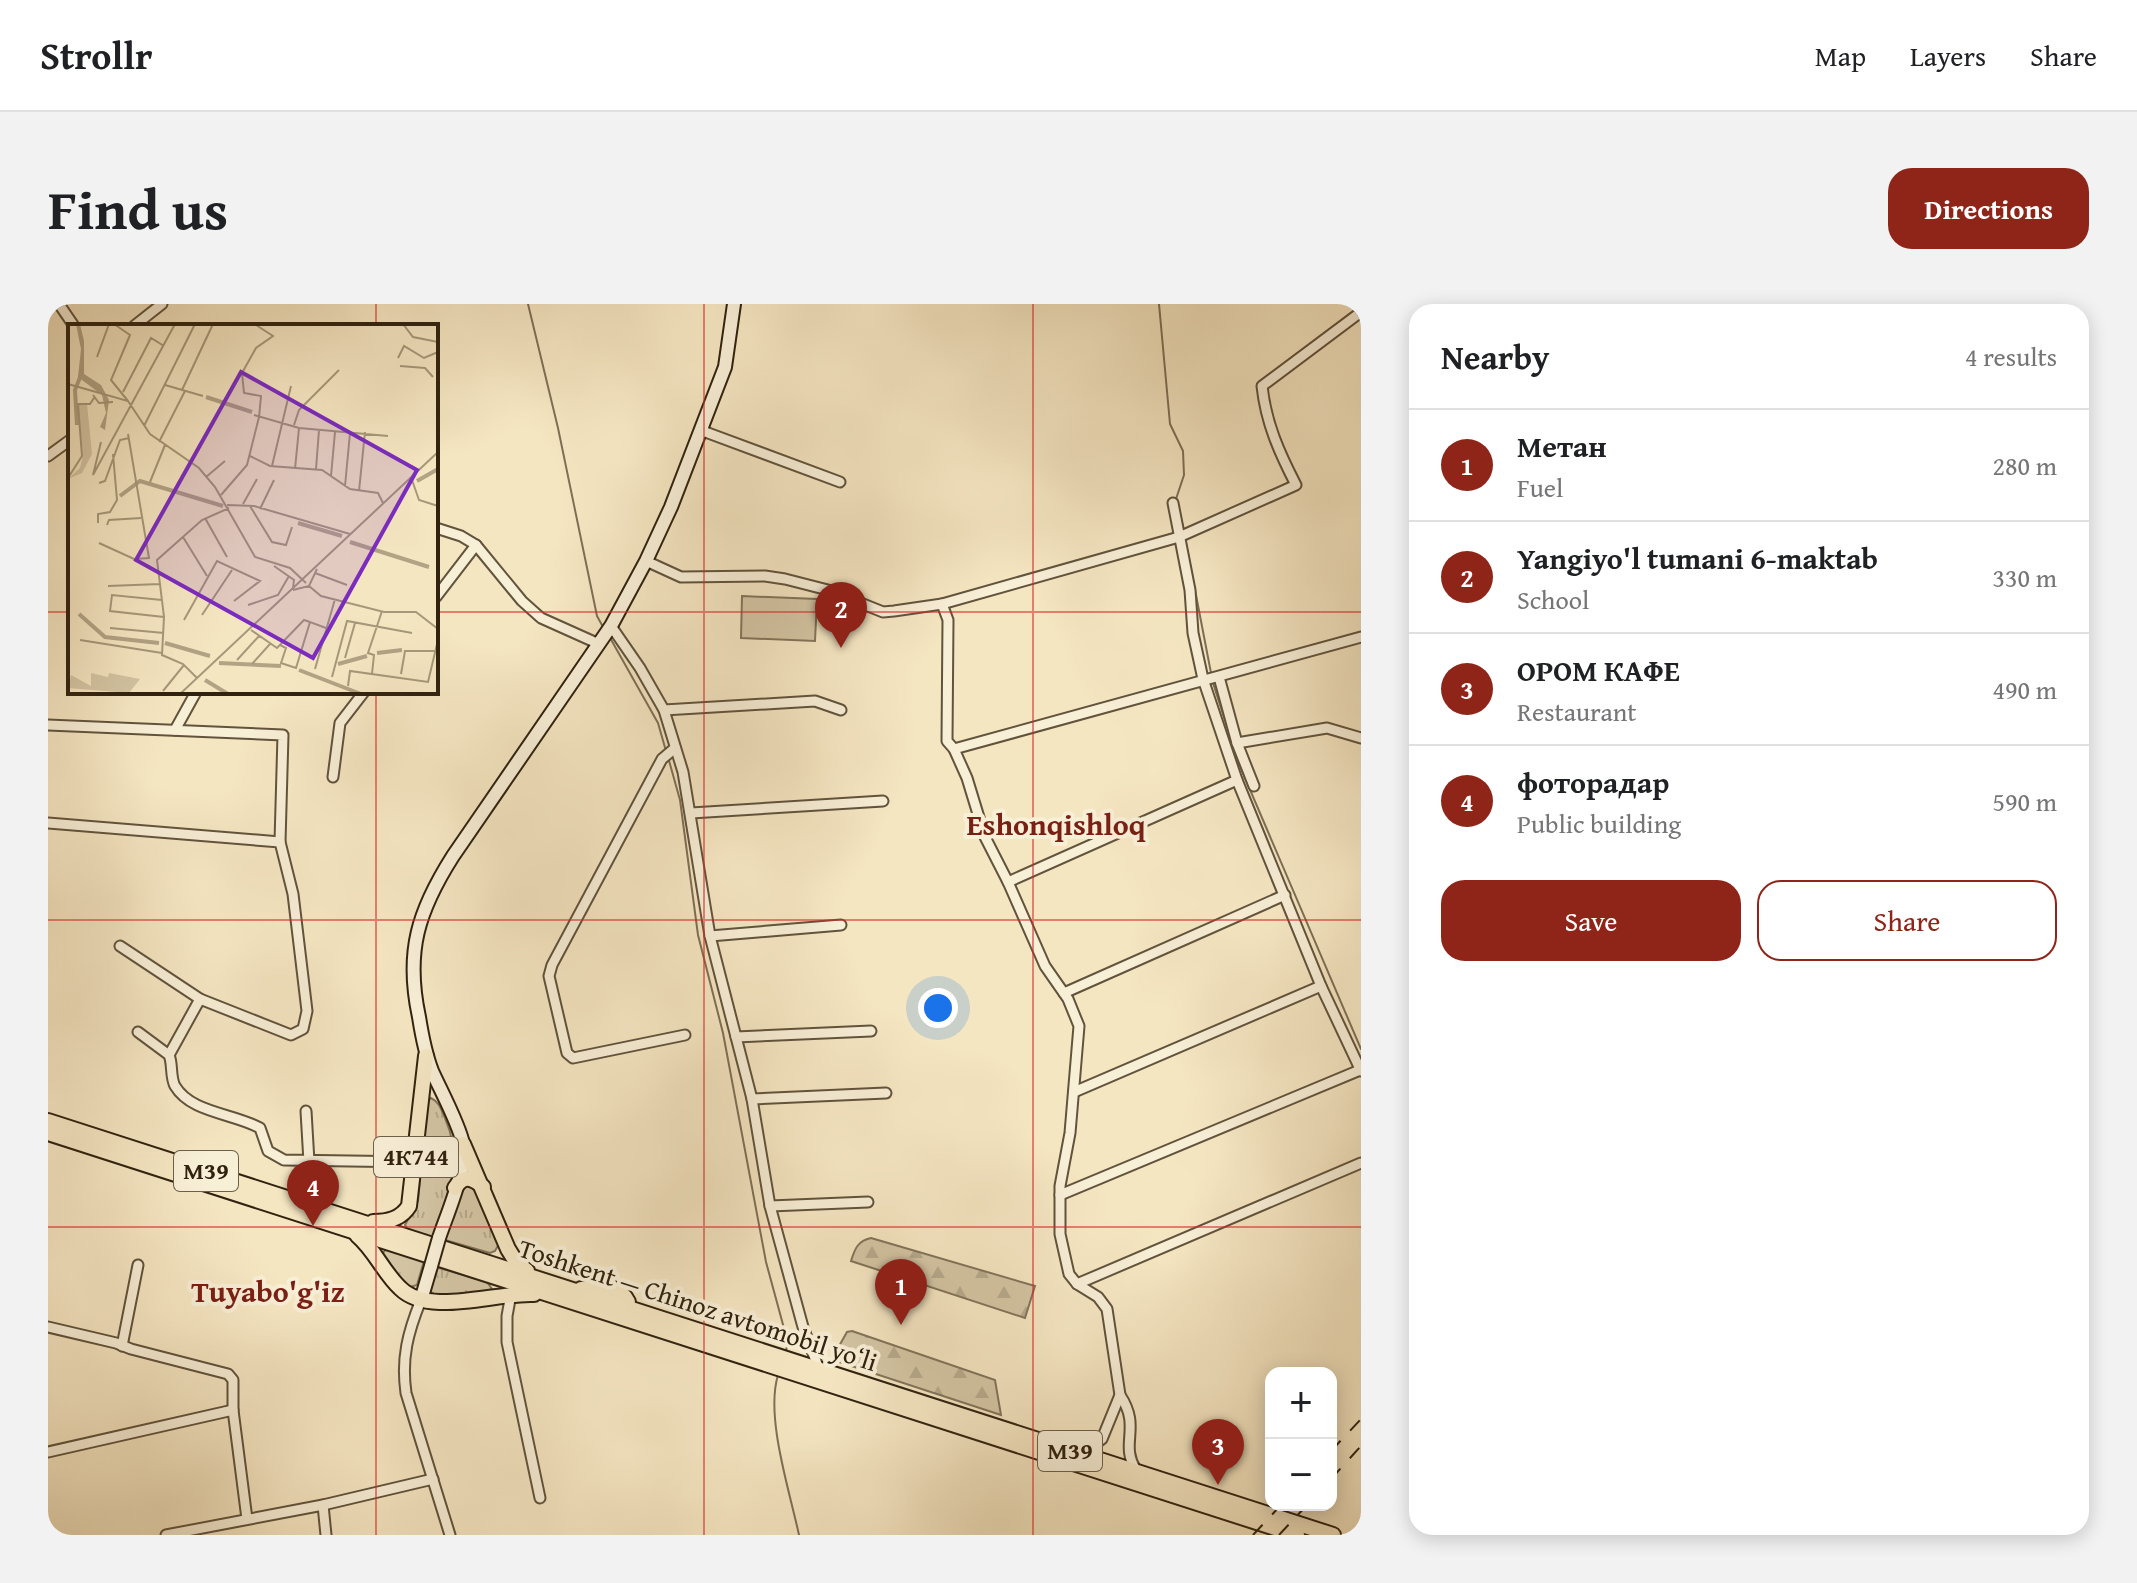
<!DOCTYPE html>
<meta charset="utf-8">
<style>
body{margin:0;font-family:"Gentium Book Plus",serif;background:#f2f2f2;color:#202124}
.controls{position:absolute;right:24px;bottom:24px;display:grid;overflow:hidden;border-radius:16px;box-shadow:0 4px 20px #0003}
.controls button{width:72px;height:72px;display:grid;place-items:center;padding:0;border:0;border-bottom:2px solid #e0e0e0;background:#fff;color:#202124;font:40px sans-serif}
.you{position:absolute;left:890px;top:704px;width:28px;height:28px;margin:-20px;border:6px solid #fff;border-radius:50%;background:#1a73e8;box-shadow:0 0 0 12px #1a73e833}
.badge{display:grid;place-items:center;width:52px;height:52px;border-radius:50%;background:#8f2418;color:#fff;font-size:26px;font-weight:700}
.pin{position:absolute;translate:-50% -66px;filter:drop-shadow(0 2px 4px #0008)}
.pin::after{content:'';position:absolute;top:42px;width:28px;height:24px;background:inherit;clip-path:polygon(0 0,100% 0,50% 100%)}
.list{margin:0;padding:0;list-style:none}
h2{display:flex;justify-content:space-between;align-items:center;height:104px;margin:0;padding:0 32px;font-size:34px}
h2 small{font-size:26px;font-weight:400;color:#757577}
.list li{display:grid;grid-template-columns:52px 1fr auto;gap:24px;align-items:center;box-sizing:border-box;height:112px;padding:0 32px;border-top:2px solid #e0e0e0}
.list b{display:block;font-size:30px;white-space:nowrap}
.list p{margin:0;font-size:26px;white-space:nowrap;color:#757577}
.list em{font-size:26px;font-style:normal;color:#757577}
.actions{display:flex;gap:16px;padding:24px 32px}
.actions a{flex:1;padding:18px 0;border:2px solid #8f2418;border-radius:24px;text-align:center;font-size:28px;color:#8f2418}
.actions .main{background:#8f2418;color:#fff}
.map{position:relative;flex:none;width:1313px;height:1231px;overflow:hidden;border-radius:24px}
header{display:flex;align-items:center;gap:48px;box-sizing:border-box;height:112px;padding:0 40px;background:#fff;border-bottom:2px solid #e0e0e0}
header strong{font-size:38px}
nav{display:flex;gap:44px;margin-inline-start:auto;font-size:28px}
.intro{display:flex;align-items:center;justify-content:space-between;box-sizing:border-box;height:192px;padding:0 48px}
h1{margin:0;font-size:56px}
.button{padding:20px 36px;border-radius:24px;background:#8f2418;color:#fff;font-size:28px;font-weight:700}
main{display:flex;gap:48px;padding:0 48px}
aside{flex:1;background:#fff;border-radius:24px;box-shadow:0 4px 20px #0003}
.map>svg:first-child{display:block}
</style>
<header>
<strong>Strollr</strong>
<nav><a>Map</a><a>Layers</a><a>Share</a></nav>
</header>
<div class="intro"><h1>Find us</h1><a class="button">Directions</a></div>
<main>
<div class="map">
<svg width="1313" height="1231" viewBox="0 0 1313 1231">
<defs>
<pattern id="grass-tufts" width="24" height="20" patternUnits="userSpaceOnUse" patternTransform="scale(2)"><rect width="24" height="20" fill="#d4c5a4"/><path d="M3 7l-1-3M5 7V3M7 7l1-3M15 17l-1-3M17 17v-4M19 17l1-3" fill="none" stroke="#b6a98c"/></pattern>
<pattern id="forest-firs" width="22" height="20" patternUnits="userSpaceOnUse" patternTransform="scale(2)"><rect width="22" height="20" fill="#d4c5a4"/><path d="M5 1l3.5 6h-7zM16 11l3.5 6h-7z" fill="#b6a98c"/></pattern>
</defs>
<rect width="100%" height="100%" fill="#f5e6c2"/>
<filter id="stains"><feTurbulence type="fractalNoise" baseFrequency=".0025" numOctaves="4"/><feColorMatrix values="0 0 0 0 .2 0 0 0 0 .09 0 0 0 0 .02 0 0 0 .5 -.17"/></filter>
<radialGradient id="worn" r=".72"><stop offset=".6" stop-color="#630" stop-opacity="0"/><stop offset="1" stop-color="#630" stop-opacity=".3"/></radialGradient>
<g fill="url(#grass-tufts)" stroke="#82745a" stroke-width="2">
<path d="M383 794C391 798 393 805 397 814 417 860 399 889 385 934L360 926 357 921 370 897 379 798Z"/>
<polygon points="425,880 452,938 447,947 442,949 397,936 412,886 416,882"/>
<polygon points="338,945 376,957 369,981 359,984 337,955 335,949"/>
<path d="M388 963 439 978 444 985C430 992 395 997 381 987Z"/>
</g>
<g fill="url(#forest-firs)" stroke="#82745a" stroke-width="2">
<path d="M823 934 987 982 977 1014 803 957C807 944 810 937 823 934Z"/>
<polygon points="804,1027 947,1076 953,1111 788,1057 786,1051 799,1028"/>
</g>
<polygon fill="#d4c5a4" stroke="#82745a" stroke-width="2" points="694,292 769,295 767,337 693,334"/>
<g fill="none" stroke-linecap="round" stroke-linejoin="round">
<g stroke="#7e6f56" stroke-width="2">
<polyline points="480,0 510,124 549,312 555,323"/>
<polyline points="1111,0 1122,120 1135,147 1136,171 1128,195 1136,227"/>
<polyline points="1137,234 1163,369"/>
<polyline points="561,332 610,419 618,447"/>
<polyline points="1165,379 1191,460 1313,745"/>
<polyline points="620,453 632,496 650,631 675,729 718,958 740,1039 737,1050"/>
<path d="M730 1071C717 1113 742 1188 751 1231"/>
</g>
<g stroke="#61533c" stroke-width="13">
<g id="minor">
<polyline points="11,0 26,22"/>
<polyline points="86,22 114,0"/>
<polyline points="652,126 792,178"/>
<polyline points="0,152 22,136"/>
<polyline points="1125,199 1142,286 1145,329 1155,375 1189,476 1273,682 1313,767"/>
<polyline points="388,224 413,232 428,241 474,297 493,314 551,340"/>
<path d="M598 257 633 273 717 272 737 275 780 286 835 308 846 307 894 300 1131 233 1248 181C1231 148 1218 119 1214 82L1313 8"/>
<polyline points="388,293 428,241"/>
<polyline points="894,300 900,316 899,437 906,445 919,474 937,533 960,578 997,662 1020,695 1031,722 1022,829 1012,882 1012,930 1021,970 1029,980 1050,993 1059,1005 1072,1091 1054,1135 1034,1150"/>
<polyline points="563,322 592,364 616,406 635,468 662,632 704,795 722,902 755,1023 771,1065"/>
<polyline points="1171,373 1189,439 1206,482"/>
<polyline points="616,406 767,397 793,406"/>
<polyline points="0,421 235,431 232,538 245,590 259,707 255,725 243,731 152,695 72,642"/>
<polyline points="127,426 148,388"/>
<polyline points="1189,439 1279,424 1313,434"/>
<polyline points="627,444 614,455 504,661 501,672 519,749 525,754 637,731"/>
<polyline points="906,445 1313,333"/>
<polyline points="285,473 292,419 316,388"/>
<polyline points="643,509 835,497"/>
<polyline points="0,519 232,538"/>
<polyline points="960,578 1189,476"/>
<polyline points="662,632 793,621"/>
<polyline points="1016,689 1237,591"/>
<path d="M90 728 121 751C125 760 122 773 127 782 143 809 185 809 212 824L220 847 236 856 368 858"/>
<polyline points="688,733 823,727"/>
<polyline points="121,751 152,695"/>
<polyline points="1026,788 1273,682"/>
<polyline points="704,795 838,789"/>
<polyline points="258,807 261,858"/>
<polyline points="1012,891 1312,766"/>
<polyline points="722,902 820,898"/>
<polyline points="1029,980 1313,859"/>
<polyline points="463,990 459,1012 459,1038 492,1194"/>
<path d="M373 996C360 1028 353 1054 358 1089L402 1231"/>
<polyline points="0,1023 68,1039 83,1045 180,1070 185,1076 185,1106"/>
<polyline points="74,1042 90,961"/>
<path d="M1072 1091C1094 1124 1071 1139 1088 1166"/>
<polyline points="0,1148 185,1106 199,1215"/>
<polyline points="275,1201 278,1231"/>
<polyline points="118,1231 275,1201 385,1175"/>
</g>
</g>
<g stroke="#30220f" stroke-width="16">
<g id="secondary">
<path d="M391 934C399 910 419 865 415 840 412 822 392 785 384 767 377 749 374 732 371 713 357 648 370 607 405 552L563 322 598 257 623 203 677 63 686 0"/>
<polyline points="373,996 383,962"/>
</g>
</g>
<g stroke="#30220f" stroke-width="18">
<g id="trunk">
<polyline points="0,817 1285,1231"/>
<polyline points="0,829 1249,1231"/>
<polyline points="415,840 460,945 468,958 479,967"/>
<path d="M407 884C415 871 424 873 435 883"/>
<path d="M325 918C340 918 353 915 361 902L378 752"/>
<path d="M309 931C327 946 335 968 352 984 381 1013 447 988 486 990"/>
<path d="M533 985C552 985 570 978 580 998L576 1010"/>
</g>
</g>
<use href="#minor" stroke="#f8efd7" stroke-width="9"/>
<use href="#secondary" stroke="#f8efd7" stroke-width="12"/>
<use href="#trunk" stroke="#f5e6c2" stroke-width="14"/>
<g stroke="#30220f" stroke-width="2" stroke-dasharray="14 14" stroke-linecap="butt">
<polyline points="1283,1147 1313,1115"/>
<polyline points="1283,1175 1313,1142"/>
<polyline points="1205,1231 1233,1201"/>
<polyline points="1231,1231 1259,1201"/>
</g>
<g stroke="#30220f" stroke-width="16" stroke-linecap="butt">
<polyline id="secondary-bridge" points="383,962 391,934"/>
</g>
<use href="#secondary-bridge" stroke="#f8efd7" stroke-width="12"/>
</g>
<path fill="none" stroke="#d62828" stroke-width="2" stroke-opacity="0.55" d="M328 0V22M656 0V1231M985 0V1231M0 308H22M388 308H1313M328 388V1231M0 616H1313M0 923H1313"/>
<g text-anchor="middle" stroke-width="8" stroke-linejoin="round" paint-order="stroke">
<g fill="#f8efd7" stroke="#6c604b" stroke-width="2">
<rect x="326" y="833" width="84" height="40" rx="6"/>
<rect x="126" y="847" width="64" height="40" rx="6"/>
<rect x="990" y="1127" width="64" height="40" rx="6"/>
</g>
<g font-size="24" font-weight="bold" fill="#30220f">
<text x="368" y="861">4К744</text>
<text x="158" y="875">M39</text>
<text x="1022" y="1155">M39</text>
</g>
<g font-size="26" fill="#30220f" stroke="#f8efd7">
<text transform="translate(650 1001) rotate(18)" y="9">Toshkent — Chinoz avtomobil yoʻli</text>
</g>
<g font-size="30" font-weight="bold" fill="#7a1f14" stroke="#f8efd7">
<text x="1008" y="531">Eshonqishloq</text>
<text x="220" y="998">Tuyabo'g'iz</text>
</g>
</g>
<g transform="translate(20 20)">
<rect width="370" height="370" fill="#f5e6c2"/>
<path d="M23 349 40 353 41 349 72 355 61 369 0 364 3 351 23 362Z" fill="#d4c5a4"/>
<path d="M10 80H19L24 130 14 149 0 155 12 144 15 132Z" fill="#d4c5a4"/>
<path d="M8 0H12L16 17V50L33 61 41 76 37 106 32 103 38 89 34 71 10 53 13 25Z" fill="#b2a385"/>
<path fill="none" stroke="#b2a385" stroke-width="4" d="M138 73 184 88M9 101 7 66 13 51M349 157 370 145M52 172 72 157 155 182M230 199 274 212M282 218 361 243M11 290 37 313 91 319M97 319 142 332M309 329 334 326M151 339 213 342M270 340 299 332M231 346 293 370M137 356 160 370"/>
<path fill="none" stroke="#a6987a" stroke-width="2" d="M46 0 62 11 43 56 60 77M335 0 345 13 370 18M29 33 41 0M330 34 336 22 356 34 370 28M332 42 357 44 365 53M0 60 60 77 82 110 131 144 147 163 187 233 222 244 238 259M97 61 135 72M114 66 145 0M55 68 83 14 96 22M25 71 31 79 45 78M186 91 231 104 320 112M226 101 231 86 271 46M76 102 127 0M60 110 81 234M33 118 25 151 107 0M91 118 117 67M182 132 202 142 254 146 282 165 310 169 315 179M204 142 223 62M227 145 231 104M248 145 251 106M263 152 267 108M138 153 157 137M0 154 14 132 10 80H22L26 74M344 156 351 176 370 182M82 158 97 121M31 159 37 157 52 116 61 114M277 162 282 109M291 167 297 108M153 171 179 141 191 93 193 72 176 69 174 49 188 24 205 12 188 1M175 180 189 155M159 181 186 182 282 210M182 182 204 218 218 221 224 203M192 185 206 156M137 194 159 233M30 199V190L42 188 49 176 45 130M39 201 41 196 73 194M115 213 139 252M31 219 66 235 82 234M206 242 226 256 225 264M247 249 279 261M40 262 92 260M241 262 253 272 316 288H348L370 305M225 266 241 262 249 245M94 276 44 271 42 287 96 293M180 281 210 271 221 252M134 291 164 246M116 296 149 237 192 257 166 277M42 304 96 309M183 306 209 324 236 296 242 298M12 316 94 329M212 321 218 324 213 339 228 344 242 298 258 304M277 334 287 299M169 336 191 312M184 340 202 320M247 345 267 275M304 350 306 331 300 329 314 287M333 350 337 327H369M264 353 279 297 344 309M129 354 115 340 94 331 96 293 89 236 134 196 161 184M280 362 282 347 360 358 370 316M95 367 116 341M112 370 370 128"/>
<path fill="#7b2cbf" fill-opacity="0.15" stroke="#7b2cbf" stroke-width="4" d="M173 48 349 146 245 334 68 236Z"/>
<rect width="370" height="370" fill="none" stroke="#30220f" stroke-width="4"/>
</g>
<rect width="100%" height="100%" filter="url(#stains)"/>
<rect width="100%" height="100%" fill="url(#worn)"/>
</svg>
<div class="controls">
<button>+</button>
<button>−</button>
</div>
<div class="you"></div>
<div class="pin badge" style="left:853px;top:1021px">1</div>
<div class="pin badge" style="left:793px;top:344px">2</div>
<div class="pin badge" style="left:1170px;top:1181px">3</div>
<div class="pin badge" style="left:265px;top:922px">4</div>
</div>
<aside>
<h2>Nearby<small>4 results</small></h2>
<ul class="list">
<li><span class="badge">1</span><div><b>Метан</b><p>Fuel</p></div><em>280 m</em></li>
<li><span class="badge">2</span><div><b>Yangiyo'l tumani 6-maktab</b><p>School</p></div><em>330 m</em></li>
<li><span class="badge">3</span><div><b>ОРОМ КАФЕ</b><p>Restaurant</p></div><em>490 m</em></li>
<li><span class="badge">4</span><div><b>фоторадар</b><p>Public building</p></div><em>590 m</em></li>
</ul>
<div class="actions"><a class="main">Save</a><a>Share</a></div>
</aside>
</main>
